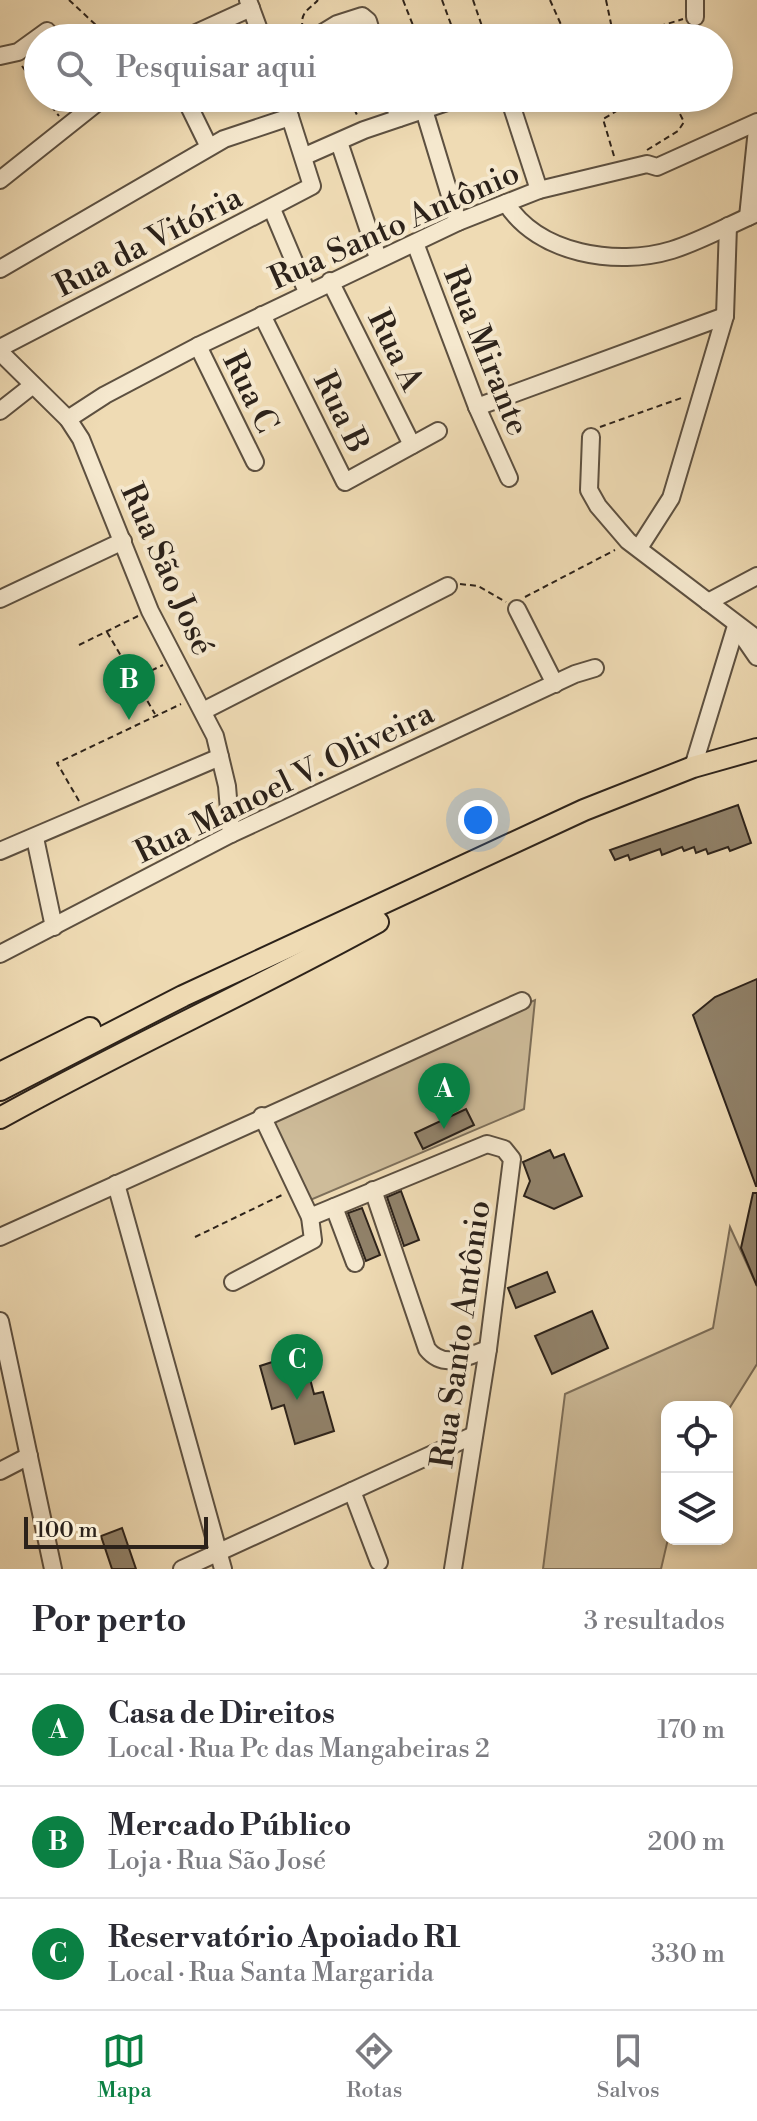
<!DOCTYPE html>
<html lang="pt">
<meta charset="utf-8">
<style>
body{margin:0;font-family:"Libre Bodoni",serif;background:#f2f2f3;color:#2b2b33}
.controls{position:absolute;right:24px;bottom:24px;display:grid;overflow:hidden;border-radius:16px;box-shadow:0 4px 12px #0003}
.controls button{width:72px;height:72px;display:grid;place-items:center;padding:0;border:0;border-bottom:2px solid #e1e1e2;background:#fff;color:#2b2b33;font:40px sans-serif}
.scale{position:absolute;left:24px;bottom:20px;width:184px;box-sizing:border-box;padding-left:8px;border:4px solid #2c221a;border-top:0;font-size:22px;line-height:28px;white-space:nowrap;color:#2c221a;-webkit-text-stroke:6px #f5e8ce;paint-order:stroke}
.you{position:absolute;left:478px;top:820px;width:28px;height:28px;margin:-20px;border:6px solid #fff;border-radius:50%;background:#1a73e8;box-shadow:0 0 0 12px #1a73e833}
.badge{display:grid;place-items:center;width:52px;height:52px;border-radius:50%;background:#0b8043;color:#fff;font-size:26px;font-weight:700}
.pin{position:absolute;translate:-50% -66px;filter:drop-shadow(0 2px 4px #0008)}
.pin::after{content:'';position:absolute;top:42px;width:28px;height:24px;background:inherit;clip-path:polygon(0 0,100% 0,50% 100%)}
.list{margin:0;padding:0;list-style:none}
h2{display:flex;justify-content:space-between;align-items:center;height:104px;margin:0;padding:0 32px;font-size:34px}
h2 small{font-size:26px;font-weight:400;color:#7c7c81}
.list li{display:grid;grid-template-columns:52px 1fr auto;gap:24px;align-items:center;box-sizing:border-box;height:112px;padding:0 32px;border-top:2px solid #e1e1e2}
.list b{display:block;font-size:30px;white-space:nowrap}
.list p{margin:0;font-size:26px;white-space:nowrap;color:#7c7c81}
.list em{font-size:26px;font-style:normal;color:#7c7c81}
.icon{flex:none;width:44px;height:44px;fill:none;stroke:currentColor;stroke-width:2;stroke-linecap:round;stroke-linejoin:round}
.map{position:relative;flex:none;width:757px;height:1569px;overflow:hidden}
.search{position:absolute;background:#fff;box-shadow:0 4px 12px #0003;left:24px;right:24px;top:24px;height:88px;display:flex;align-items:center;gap:20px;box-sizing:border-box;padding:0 28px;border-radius:44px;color:#7c7c81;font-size:30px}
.sheet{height:440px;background:#fff}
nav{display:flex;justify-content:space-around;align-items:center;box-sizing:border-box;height:112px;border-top:2px solid #e1e1e2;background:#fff;font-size:22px;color:#7c7c81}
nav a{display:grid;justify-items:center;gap:4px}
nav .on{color:#0b8043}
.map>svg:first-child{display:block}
</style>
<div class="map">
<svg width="757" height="1569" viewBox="0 0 757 1569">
<rect width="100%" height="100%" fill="#efdbb4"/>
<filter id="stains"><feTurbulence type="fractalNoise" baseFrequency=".0025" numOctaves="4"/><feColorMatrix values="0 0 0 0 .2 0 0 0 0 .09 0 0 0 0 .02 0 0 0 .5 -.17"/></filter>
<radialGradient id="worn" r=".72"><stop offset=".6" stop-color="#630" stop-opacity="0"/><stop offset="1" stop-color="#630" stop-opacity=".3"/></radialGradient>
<g fill="#cebc9a" stroke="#7d6f5a" stroke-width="2">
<polygon points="535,1000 524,1109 308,1201 271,1118"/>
<polygon points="730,1227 757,1286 757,1364 727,1412 727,1407 667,1407 668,1539 661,1569 543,1569 565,1394 713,1328"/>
</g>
<g fill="#91826a" stroke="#2c221a" stroke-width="2">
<polygon points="738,805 751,843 730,851 728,847 708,854 706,849 696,853 694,847 684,851 682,847 662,855 660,849 630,860 628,855 615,860 610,850"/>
<polygon points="757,979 757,1186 756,1186 693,1015 715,997"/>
<polygon points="466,1109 474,1125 423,1149 415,1133"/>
<polygon points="550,1150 554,1158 564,1154 582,1196 554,1209 524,1196 530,1181 523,1162"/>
<polygon points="401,1191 419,1240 404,1246 387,1197"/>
<polygon points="753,1193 757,1193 757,1286 741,1248"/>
<polygon points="362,1208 380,1255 366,1261 348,1213"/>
<polygon points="547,1272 555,1292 516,1308 508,1288"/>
<polygon points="592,1311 608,1348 552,1374 535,1336"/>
<polygon points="303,1352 314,1394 323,1392 334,1431 295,1444 284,1405 272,1409 260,1366"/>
<polygon points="122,1528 136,1569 112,1569 101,1536"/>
</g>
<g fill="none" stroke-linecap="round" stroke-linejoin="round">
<g stroke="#5d5040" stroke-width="20">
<g id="minor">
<polyline points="248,0 262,38"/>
<polyline points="695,17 695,0"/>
<polyline points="185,38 251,8"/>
<polyline points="314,38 337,24 362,16 368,21 373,38"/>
<polyline points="0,56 18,52 47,31"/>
<polyline points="185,98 209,147"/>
<polyline points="392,98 399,118"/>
<polyline points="509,98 539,190"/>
<polyline points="424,110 458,222"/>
<polyline points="339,142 378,258"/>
<polyline points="305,156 364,130 459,98"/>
<polyline points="0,180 103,98"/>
<path d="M506 203C538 254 616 267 672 250 701 241 729 225 757 213"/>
<polyline points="272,209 307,292"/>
<polyline points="748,217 757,129"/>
<polyline points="415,243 477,407 509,478"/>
<polyline points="0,269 224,139 290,117"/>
<polyline points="330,281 412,445"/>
<polyline points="262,315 345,482 438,431"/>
<polyline points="198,346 255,462"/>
<polyline points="0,348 312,186 284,98"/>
<polyline points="0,352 68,419 81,439 150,611 215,736 227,786 231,834"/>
<polyline points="477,407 725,316"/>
<polyline points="0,411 33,385"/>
<polyline points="68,419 105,395 198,346 458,222 539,190 647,164 657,167 757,122"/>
<polyline points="591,437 589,490 598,506 628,541 757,639"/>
<polyline points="639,548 671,498 725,316 728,226"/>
<polyline points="0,599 123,541"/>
<polyline points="708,602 757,576"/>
<polyline points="517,609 555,684"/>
<polyline points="737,628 757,657"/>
<polyline points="203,711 448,586"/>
<polyline points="693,767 736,626"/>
<polyline points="35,838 54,927"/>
<polyline points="0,851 220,757"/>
<polyline points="0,954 231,834 575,674 595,668"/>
<polyline points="116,1184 223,1569"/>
<path d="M373 1190 427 1349C444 1370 466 1357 488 1349"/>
<polyline points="334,1207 355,1263"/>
<polyline points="310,1217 487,1144 504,1149 512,1159 488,1349 453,1569"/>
<polyline points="0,1237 522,1001"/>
<polyline points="233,1282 313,1240 310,1217 262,1116"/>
<polyline points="0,1321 53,1569"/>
<polyline points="0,1471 29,1456"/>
<polyline points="352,1491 379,1562"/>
<polyline points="182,1569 474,1435"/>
</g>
</g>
<g stroke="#2c221a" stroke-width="24">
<g id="major">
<polyline points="0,1073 90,1028"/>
<polyline points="0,1090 183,996 584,810 693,767 757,749"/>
<path d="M0 1118C124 1049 253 991 378 922"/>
</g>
</g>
<g stroke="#2c221a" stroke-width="2" stroke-dasharray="6 4" stroke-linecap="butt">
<polyline points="69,0 110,38"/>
<polyline points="403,0 418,38"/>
<polyline points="442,0 456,38"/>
<polyline points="473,0 486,38"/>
<polyline points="550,0 567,38"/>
<polyline points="606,0 614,38"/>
<path d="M303 29C299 12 309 10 318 0"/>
<polyline points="621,38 683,19"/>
<polyline points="22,66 38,88"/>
<polyline points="45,98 59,116"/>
<polyline points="350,100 358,117"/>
<polyline points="647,150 678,131 684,122 680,114 692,98"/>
<polyline points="614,156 603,119 639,98"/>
<polyline points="600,427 684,397"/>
<polyline points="460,584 478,586 506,602"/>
<polyline points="525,597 615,550"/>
<polyline points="107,632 155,714"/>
<polyline points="79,645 138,616"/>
<polyline points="106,692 163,665"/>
<polyline points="79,801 57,763 181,704"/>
<polyline points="195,1237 284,1194"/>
</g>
<use href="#minor" stroke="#f5e8ce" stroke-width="16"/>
<use href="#major" stroke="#efdbb4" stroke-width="20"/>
</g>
<g text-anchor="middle" stroke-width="8" stroke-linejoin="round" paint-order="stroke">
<g font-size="32" fill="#2c221a" stroke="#f5e8ce">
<text transform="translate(394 225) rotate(-24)" y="11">Rua Santo Antônio</text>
<text transform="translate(148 241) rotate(-27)" y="11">Rua da Vitória</text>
<text transform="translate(396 350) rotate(64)" y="11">Rua A</text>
<text transform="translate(487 351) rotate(68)" y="11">Rua Mirante</text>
<text transform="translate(251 392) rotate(64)" y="11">Rua C</text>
<text transform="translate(342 412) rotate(64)" y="11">Rua B</text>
<text transform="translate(168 569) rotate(66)" y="11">Rua São José</text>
<text transform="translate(284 782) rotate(-26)" y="11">Rua Manoel V. Oliveira</text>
<text transform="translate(460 1334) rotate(-82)" y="11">Rua Santo Antônio</text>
</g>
</g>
<rect width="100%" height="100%" filter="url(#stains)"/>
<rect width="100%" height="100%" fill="url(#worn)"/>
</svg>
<div class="controls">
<button><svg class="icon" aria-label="locate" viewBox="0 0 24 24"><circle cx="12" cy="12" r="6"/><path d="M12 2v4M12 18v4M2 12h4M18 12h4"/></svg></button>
<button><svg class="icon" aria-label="layers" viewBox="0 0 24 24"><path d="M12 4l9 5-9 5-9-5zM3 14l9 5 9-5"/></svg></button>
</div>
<div class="scale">100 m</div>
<div class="you"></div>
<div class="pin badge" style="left:444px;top:1129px">A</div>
<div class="pin badge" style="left:129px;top:720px">B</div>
<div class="pin badge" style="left:297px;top:1400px">C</div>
<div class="search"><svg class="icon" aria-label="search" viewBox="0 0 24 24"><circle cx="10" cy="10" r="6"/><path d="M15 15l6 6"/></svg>Pesquisar aqui</div>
</div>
<section class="sheet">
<h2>Por perto<small>3 resultados</small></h2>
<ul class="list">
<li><span class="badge">A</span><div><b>Casa de Direitos</b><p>Local · Rua Pc das Mangabeiras 2</p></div><em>170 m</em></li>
<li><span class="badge">B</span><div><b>Mercado Público</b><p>Loja · Rua São José</p></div><em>200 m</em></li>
<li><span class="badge">C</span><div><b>Reservatório Apoiado R1</b><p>Local · Rua Santa Margarida</p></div><em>330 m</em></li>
</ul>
</section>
<nav>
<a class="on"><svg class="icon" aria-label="map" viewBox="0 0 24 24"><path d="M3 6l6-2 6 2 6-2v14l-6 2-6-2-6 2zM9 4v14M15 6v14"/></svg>Mapa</a>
<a><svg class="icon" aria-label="directions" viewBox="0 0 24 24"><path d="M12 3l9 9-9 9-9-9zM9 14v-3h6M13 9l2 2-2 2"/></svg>Rotas</a>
<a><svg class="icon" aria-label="saved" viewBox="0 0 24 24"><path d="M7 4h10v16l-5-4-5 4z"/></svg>Salvos</a>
</nav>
